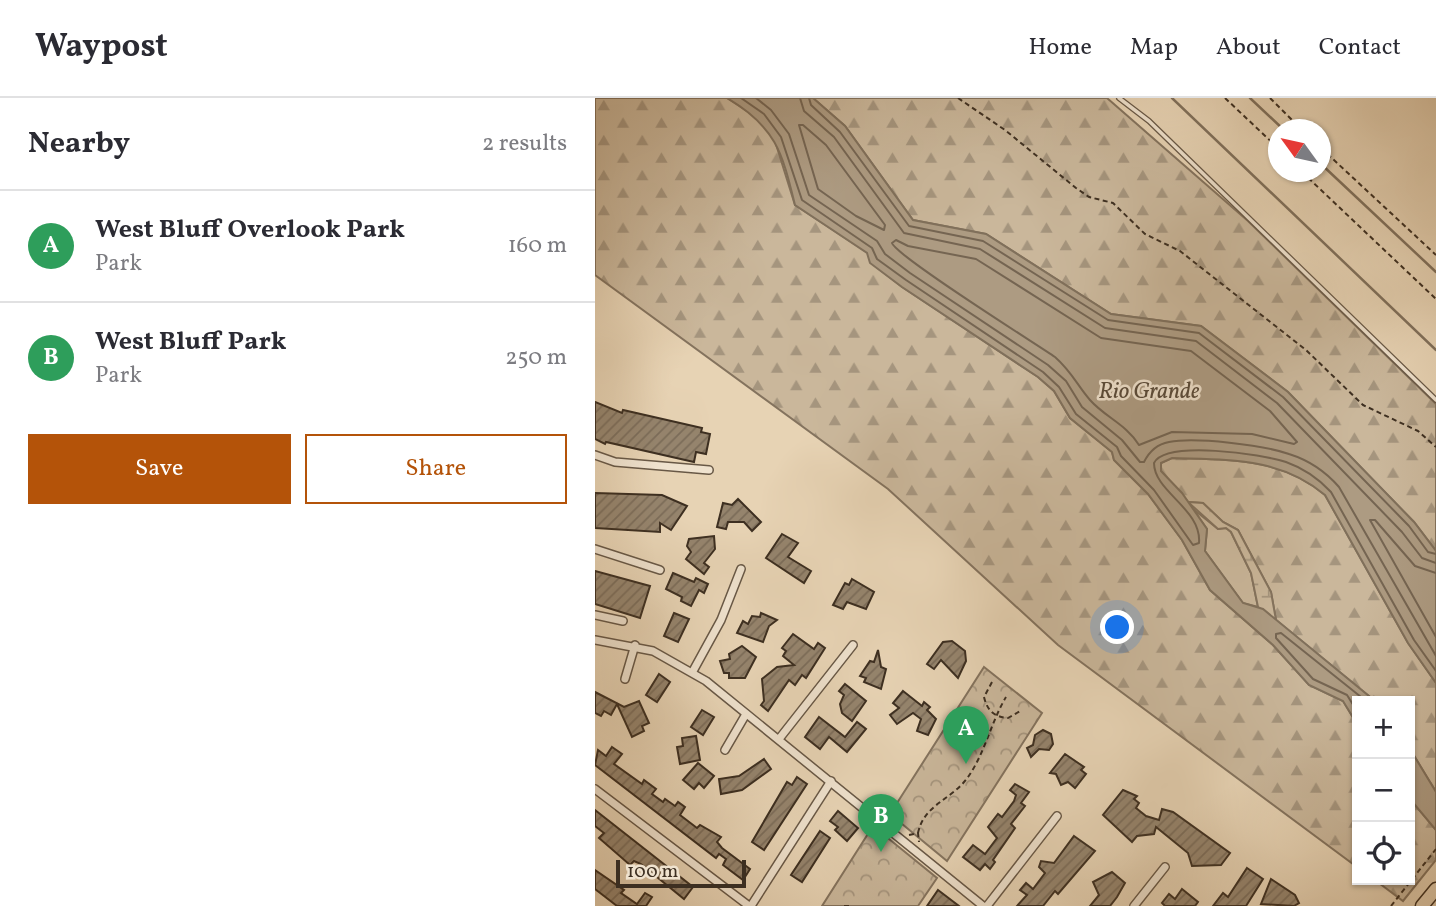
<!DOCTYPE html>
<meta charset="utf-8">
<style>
body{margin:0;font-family:Vollkorn,serif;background:#f2f2f3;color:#2b2b33}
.controls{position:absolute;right:21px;bottom:21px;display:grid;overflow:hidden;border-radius:0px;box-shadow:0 2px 5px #0004}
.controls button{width:63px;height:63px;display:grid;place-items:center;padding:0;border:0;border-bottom:2px solid #e1e1e2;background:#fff;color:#2b2b33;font:35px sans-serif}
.compass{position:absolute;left:673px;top:21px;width:63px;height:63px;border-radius:50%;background:#fff;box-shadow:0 2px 5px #0004;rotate:303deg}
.scale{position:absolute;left:21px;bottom:18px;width:130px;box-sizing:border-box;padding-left:7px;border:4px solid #3d2f21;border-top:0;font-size:19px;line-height:24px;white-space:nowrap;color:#3d2f21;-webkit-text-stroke:5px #efe2ce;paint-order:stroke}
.you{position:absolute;left:523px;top:530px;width:24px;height:24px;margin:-18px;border:5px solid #fff;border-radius:50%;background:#1a73e8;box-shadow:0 0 0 10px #1a73e833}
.badge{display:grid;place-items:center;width:46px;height:46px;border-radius:50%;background:#b45309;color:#fff;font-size:23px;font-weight:700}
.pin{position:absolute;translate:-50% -58px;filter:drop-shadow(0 2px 4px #0008)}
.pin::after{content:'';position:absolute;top:37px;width:24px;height:21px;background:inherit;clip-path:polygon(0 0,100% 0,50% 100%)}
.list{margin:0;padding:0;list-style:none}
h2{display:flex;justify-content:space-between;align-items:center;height:91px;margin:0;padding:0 28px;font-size:30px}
h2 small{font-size:23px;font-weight:400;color:#7c7c81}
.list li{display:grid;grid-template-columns:46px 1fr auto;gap:21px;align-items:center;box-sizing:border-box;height:112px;padding:0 28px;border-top:2px solid #e1e1e2}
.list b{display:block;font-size:26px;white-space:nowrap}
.list p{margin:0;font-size:23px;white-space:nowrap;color:#7c7c81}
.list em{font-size:23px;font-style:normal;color:#7c7c81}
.actions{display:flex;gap:14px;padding:21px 28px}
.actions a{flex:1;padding:16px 0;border:2px solid #b45309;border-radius:0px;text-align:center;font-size:24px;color:#b45309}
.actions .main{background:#b45309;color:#fff}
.icon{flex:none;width:38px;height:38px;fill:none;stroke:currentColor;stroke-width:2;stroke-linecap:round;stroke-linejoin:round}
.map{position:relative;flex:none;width:841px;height:808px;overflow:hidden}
header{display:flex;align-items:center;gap:42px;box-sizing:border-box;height:98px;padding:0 35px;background:#fff;border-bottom:2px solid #e1e1e2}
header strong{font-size:33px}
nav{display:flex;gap:38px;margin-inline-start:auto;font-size:24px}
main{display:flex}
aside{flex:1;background:#fff}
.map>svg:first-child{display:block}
</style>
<header>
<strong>Waypost</strong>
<nav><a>Home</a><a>Map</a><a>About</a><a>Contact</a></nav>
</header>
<main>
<aside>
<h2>Nearby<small>2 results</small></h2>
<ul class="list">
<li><span class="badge" style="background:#2e9e5b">A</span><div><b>West Bluff Overlook Park</b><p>Park</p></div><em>160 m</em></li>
<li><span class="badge" style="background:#2e9e5b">B</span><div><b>West Bluff Park</b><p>Park</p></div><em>250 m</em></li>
</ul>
<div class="actions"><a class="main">Save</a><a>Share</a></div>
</aside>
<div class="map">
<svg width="841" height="808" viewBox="0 0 841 808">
<defs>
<pattern id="forest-firs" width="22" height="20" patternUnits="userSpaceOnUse" patternTransform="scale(1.75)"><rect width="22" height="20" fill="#cab79b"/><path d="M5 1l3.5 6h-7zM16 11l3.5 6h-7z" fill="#a5957e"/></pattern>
<pattern id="wetland-marsh" width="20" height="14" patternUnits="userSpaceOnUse" patternTransform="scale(1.75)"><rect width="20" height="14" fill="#cab79b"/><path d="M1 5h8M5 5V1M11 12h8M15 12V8" fill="none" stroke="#a5957e"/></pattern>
<pattern id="park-crowns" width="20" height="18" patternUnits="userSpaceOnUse" patternTransform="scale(1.75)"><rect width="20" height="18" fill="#cab79b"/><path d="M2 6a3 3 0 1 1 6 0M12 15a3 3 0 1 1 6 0" fill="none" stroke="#a5957e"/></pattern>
<pattern id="building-hatch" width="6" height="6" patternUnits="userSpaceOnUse" patternTransform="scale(1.75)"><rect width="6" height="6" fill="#95846d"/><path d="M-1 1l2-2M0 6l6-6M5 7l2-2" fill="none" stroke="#7b6c59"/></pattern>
</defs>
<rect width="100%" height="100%" fill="#e7d3b4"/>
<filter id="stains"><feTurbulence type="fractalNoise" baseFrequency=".00286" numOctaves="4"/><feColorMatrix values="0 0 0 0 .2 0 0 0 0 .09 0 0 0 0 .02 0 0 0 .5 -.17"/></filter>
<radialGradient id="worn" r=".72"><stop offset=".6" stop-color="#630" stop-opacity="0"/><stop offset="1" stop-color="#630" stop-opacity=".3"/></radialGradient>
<polygon fill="#cab79b" stroke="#84735e" stroke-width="2" points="598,411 623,431 631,430 636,434 656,475 663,509 648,505 610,453 612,431"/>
<g fill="url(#forest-firs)" stroke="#84735e" stroke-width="2">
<polygon points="0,0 132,0 164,21 180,43 200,107 273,155 276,165 307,189 443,279 459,293 475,320 517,354 519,362 553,396 587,442 615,492 678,547 714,587 748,603 762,626 762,769 463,547 293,391 0,177"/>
<polygon points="218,0 512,0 653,123 841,306 841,453 819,424 693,294 606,228 516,216 391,136 318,122 250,28"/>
<path d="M577 360C633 362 685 359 730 397L813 545 841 585V694L815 651V603H780L681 522 676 494 643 432 628 424 608 405 593 404 566 373V365Z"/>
<polygon points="815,701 841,732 841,762 808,803 780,782 815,782"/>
</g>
<polygon fill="url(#wetland-marsh)" stroke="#84735e" stroke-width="2" points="593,404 608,405 628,424 643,432 676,494 681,522 663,509 656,475 636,434 631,430 623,431"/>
<g fill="url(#park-crowns)" stroke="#84735e" stroke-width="2">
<polygon points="389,569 447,615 352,763 295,716"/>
<polygon points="278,728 342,780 323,808 227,808"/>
</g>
<g fill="#ad9b82" stroke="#80705b" stroke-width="2">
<path d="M132 0H218L250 28 318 122 391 136 516 216 606 228 693 294 819 424 841 453V585L813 545 730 397C685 359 633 362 577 360L566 365V373L587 395 612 431 610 453 648 505 668 511 780 603H762V626L748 603 714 587 678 547 615 492 587 442 553 396 519 362 517 354 475 320 459 293 443 279 307 189 275 165 272 155 200 107C187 54 181 29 132 0Z"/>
<polygon points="815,651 841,694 841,732 815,701"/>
</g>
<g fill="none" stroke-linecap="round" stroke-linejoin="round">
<g stroke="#756552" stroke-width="2">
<path d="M146 0 169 16 186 39 207 102 277 150 282 161 311 182 448 274 464 289 481 316 522 349 526 358 559 392 598 447 604 445C607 411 559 394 559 365 571 342 667 356 691 364 708 370 723 380 736 394L819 542 841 573"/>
<path d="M161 0 176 12 194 36 214 97 282 143 290 156 315 175 453 267 471 283 487 309 527 342 545 364H549C554 354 563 346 574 344 601 339 668 347 694 356 713 362 731 374 744 389L841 558"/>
<polyline points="205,0 209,13 239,39 309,135 385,151 510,230 601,243 682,305 807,434 827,460 841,465"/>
<polyline points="214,0 216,7 245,34 314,128 388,143 513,222 604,235 688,299 814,428 833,454 841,456"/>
<polygon points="204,27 208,27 231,47 290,127 289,132 261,118 223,91"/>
<path d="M301 142 313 148 381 161 506 240 596 253 675 313 702 344 699 346 657 336 577 334 544 347C532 327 510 319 495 302 482 287 477 274 460 259 438 244 301 158 297 145Z"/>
<polyline points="841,475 820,468 780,422 775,422 841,539"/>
<polyline points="762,613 752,597 718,581 681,540 681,536 686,535 771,603"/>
</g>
<g stroke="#80705b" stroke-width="2.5">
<polyline points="577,0 841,252"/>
<polyline points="655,0 689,32"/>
<polyline points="726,66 841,174"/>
</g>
</g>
<g fill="url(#building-hatch)" stroke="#3d2f21" stroke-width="2">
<polygon points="0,304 27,315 28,312 107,330 106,334 115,336 111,356 101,354 99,364 11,344 10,346 0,341"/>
<polygon points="0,395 67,397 92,408 76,432 65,425 65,434 0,430"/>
<polygon points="143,401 166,424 157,433 149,424 133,424 131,431 122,429 128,405 137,407"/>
<polygon points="187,436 203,445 193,459 216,473 209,485 171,460"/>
<polygon points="119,438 120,451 109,465 114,469 109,476 91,461 96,454 92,448 94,441"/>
<polygon points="0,473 55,488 45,520 0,506"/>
<polygon points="78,475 99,484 101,480 113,486 109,495 104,492 96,508 86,503 87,499 71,491"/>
<polygon points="257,481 279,494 271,511 252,504 248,511 238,507 250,485 254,487"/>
<polygon points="79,515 94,521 83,544 69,538"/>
<polygon points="166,515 182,522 174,528 168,544 142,535 148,523 153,526 157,518 165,519"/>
<polygon points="198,536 219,551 223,545 230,550 211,580 207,577 200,587 194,582 173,613 166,607 169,603 167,581 182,569 199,567 188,558 191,553 187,550"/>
<polygon points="357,543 370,553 371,563 363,580 346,562 339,571 332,566 348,544"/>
<polygon points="147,548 161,559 150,580 134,580 134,575 129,575 125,563 135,561 134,556"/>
<polygon points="283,552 286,569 291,571 286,591 269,584 271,580 265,578 275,563 279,564"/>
<polygon points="64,576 75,584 62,604 51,597"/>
<polygon points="250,586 271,603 257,623 247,615 245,606 249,597 244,593"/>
<polygon points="308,593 327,608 329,604 335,609 332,612 341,621 333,637 322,633 326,621 318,615 302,626 295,617 304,610 298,605"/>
<polygon points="0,594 29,609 44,603 54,625 47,628 49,633 37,639 22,606 16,617 9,613 6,618 0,615"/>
<polygon points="107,612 119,619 108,637 96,629"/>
<polygon points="224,619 250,639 262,624 271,631 252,654 234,639 225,651 210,639"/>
<polygon points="448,632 456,636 458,646 454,652 444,651 436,659 432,650 438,647 440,637"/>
<polygon points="101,638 105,662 85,666 82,649 88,648 87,640"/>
<polygon points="17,649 27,656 19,666 47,686 49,682 61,691 57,696 68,704 70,701 80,708 83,704 90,709 85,717 102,730 105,727 126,739 122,744 127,750 155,771 148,782 128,767 131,761 124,756 121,760 0,667 3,652 11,658"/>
<polygon points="470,656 489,669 486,672 491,676 480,690 473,684 466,687 461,676 455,675"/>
<polygon points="169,661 176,671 147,692 126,696 124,681 144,678"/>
<polygon points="103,665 119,678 109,690 104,685 99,691 88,682"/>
<polygon points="202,679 212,686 169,752 157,744 192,684 197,687"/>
<polygon points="420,686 434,694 426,705 430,708 416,726 420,730 398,762 400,764 395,771 390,766 385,772 368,759 378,747 390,756 402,740 393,729 403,716 407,719 419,703 421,697 415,692"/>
<polygon points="528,692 542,698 539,701 544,705 541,710 551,718 564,722 567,711 578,714 635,755 626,767 597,768 593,755 561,729 559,736 542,738 537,744 508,717"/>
<polygon points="0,712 98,789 89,801 46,766 39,763 35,767 4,740 9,735 0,728"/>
<polygon points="243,713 263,730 252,743 240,732 243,729 235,723"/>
<polygon points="225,733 235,740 207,784 196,777"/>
<polygon points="479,738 500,753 463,796 460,793 448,808 422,808 432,797 425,792 431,785 438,791 450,775 444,769 446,763 459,765"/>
<polygon points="652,770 668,781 651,808 618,808 628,795 633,799"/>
<polygon points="0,772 29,792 26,795 42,806 50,795 57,799 51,808 22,808 0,791"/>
<polygon points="517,774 530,785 522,799 515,808 495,808 504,797 498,784"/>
<polygon points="676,781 700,797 704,805 699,808 666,806"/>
<polygon points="587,791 603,804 600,808 570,808 567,805 574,796 580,801"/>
<polygon points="343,792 364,808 332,808"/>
</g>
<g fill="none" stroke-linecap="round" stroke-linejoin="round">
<g stroke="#685846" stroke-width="6">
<polyline id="service" points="524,0 554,23 841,302"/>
</g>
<g stroke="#685846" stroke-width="10">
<g id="minor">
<polyline points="0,357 20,364 114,372"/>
<polyline points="0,451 65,472"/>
<polyline points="0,517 28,523"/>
<polyline points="0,542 58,553 111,583 388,808"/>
<polyline points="98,573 126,522 146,471"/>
<polyline points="30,581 40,547"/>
<polyline points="184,641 258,547"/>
<polyline points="130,652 151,616"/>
<polyline points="0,691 154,808"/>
<polyline points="156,808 236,683"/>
<polyline points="392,808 462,718"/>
<polyline points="539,808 570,769"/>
</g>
</g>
<g stroke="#3d2f21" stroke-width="15">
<polyline id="motorway" points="827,808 841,791"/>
</g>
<g stroke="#3d2f21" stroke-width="2" stroke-dasharray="5 3.5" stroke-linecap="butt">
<polyline points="363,0 410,32 481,90 494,99 518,105 550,136 585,153 711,252 768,307 823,333 841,349"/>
<polyline points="630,0 684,51"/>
<polyline points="675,0 707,32"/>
<polyline points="726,50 841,157"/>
<polyline points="707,74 841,201"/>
<path d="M397 584 389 599C392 612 399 619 413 620L427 612"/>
<path d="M323 735C329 706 357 702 373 679 390 655 396 624 411 599"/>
<polyline points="314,737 323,735 324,744"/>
<polyline points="249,808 255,808"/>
<polyline points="796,808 841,751"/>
</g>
<use href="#service" stroke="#efe2ce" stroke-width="3.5"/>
<use href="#minor" stroke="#efe2ce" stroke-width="7"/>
<use href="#motorway" stroke="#e7d3b4" stroke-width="12"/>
</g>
<g text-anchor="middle" stroke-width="5" stroke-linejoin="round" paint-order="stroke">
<g font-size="23" font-style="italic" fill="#594a39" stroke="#efe2ce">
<text x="554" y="300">Rio Grande</text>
</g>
</g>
<rect width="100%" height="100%" filter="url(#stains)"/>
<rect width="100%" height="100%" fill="url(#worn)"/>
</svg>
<div class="controls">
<button>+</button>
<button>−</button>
<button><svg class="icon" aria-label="locate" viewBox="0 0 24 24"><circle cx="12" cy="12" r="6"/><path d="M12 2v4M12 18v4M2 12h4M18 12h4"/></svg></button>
</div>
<svg class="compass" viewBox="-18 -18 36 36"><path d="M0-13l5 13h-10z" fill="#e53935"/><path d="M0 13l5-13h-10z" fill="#7c7c81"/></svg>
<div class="scale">100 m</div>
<div class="you"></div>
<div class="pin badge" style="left:371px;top:666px;background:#2e9e5b">A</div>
<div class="pin badge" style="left:286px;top:754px;background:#2e9e5b">B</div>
</div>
</main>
